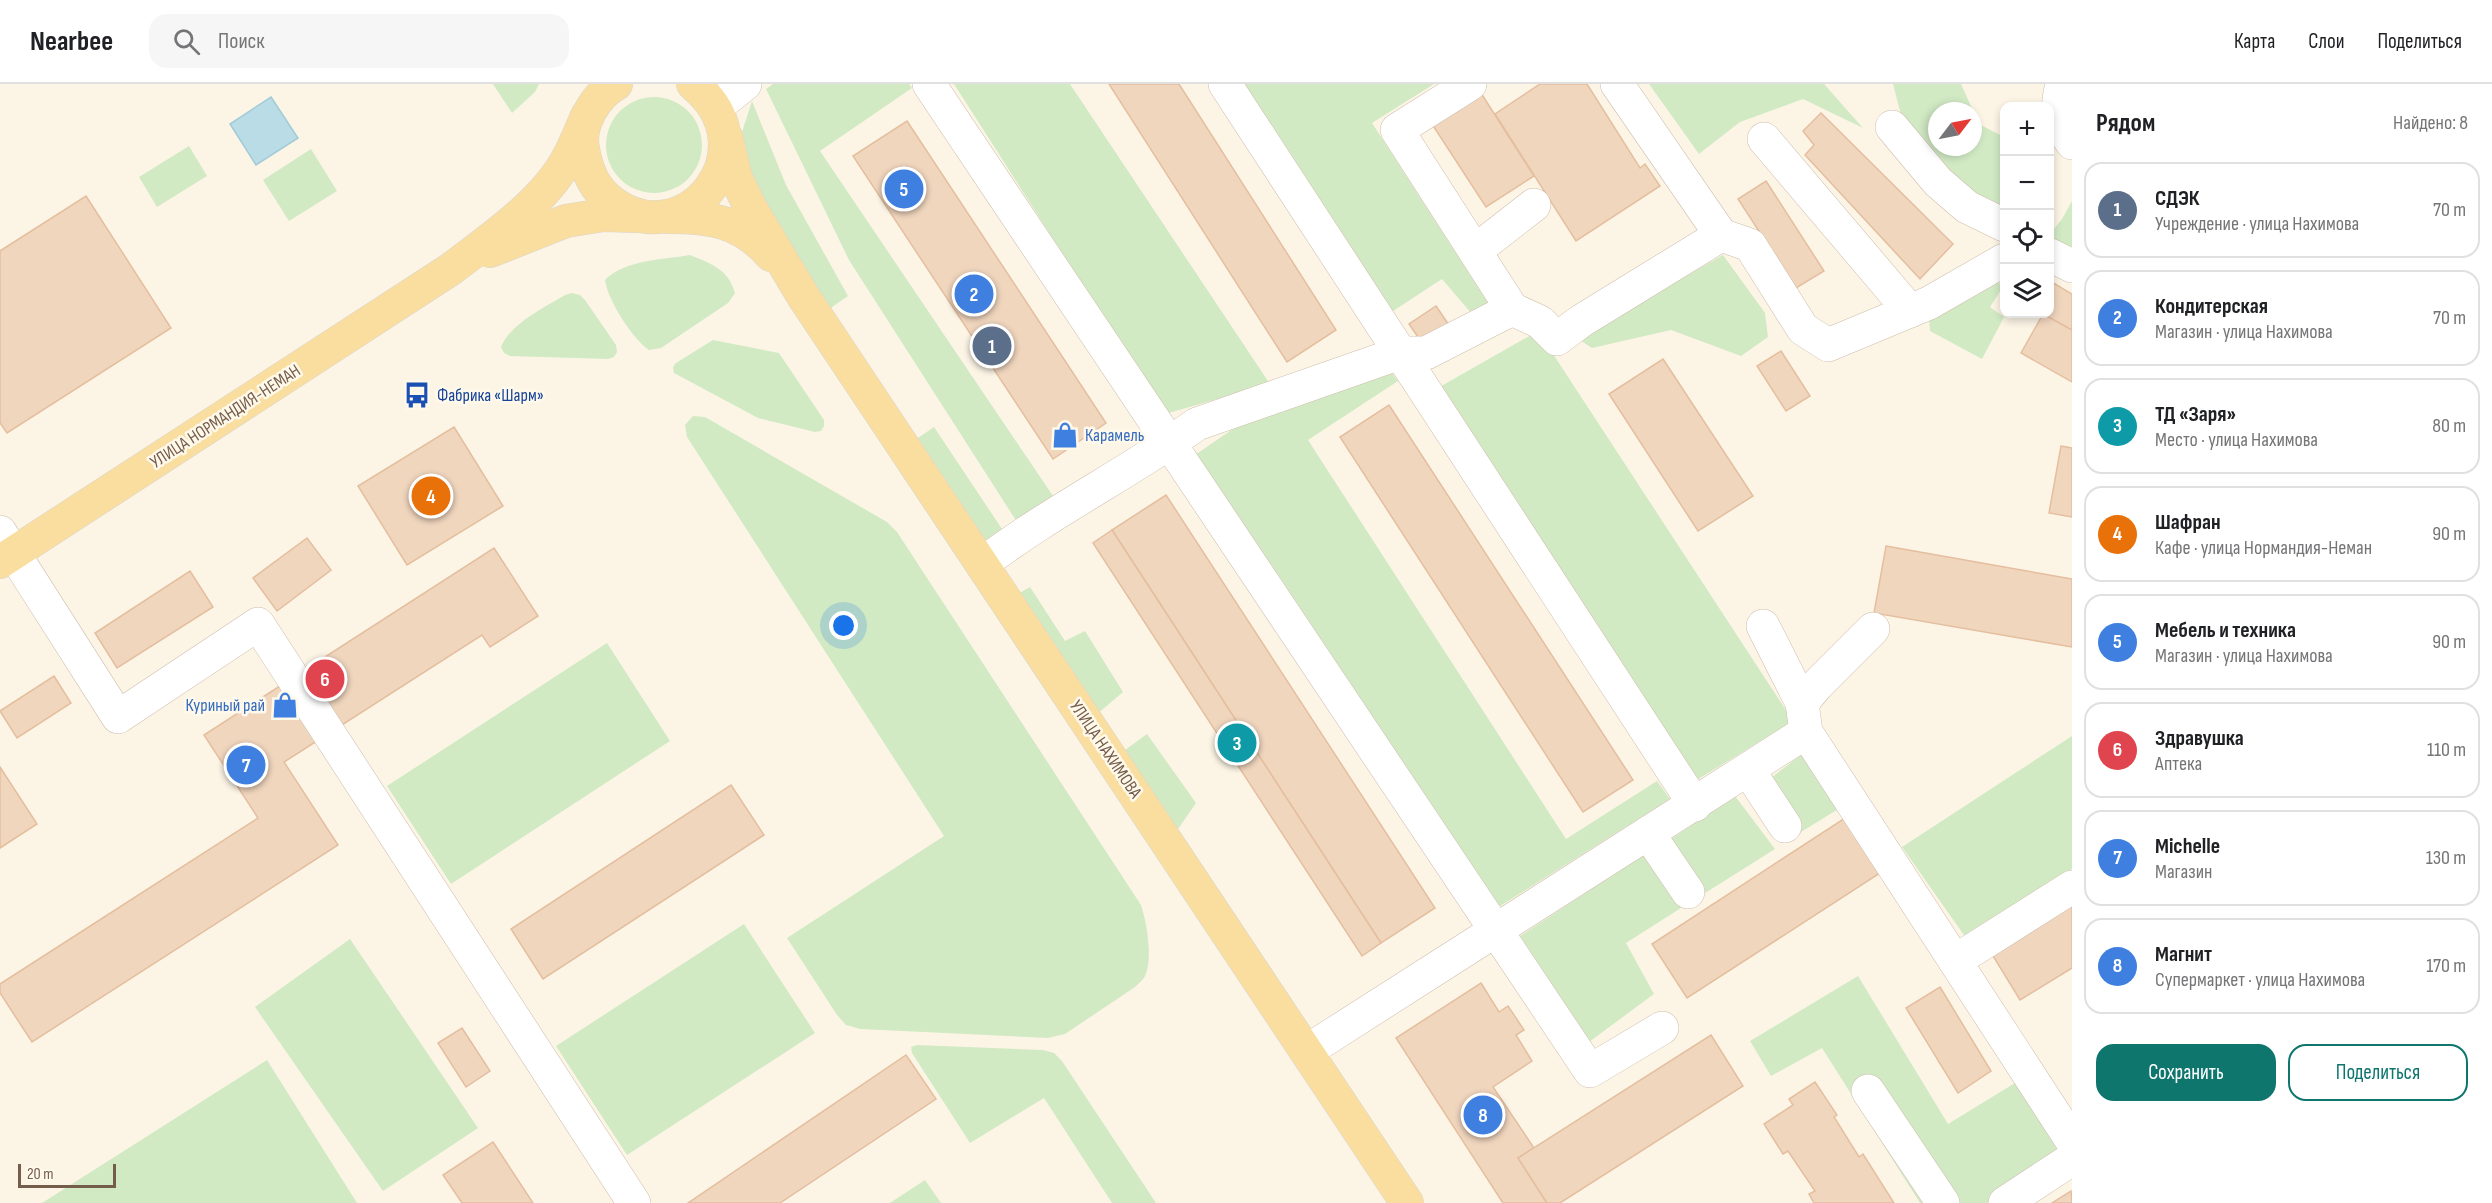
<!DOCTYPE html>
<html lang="ru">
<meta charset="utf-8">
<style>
body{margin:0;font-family:"Sofia Sans Condensed",sans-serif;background:#f6f6f6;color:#202124}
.controls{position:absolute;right:18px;top:18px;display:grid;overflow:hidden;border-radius:12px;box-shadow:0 3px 9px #0003}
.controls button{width:54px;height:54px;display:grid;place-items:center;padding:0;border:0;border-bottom:2px solid #e0e0e0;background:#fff;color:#202124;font:30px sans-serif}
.compass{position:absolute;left:1928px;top:18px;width:54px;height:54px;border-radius:50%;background:#fff;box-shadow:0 3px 9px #0003;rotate:58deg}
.scale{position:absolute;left:18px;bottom:15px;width:98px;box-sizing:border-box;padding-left:6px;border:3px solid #755d4b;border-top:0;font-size:16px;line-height:21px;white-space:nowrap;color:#755d4b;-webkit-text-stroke:4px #fff9ec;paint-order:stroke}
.you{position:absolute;left:844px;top:542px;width:21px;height:21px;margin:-15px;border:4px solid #fff;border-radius:50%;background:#1a73e8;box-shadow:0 0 0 9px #1a73e833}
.badge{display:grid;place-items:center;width:39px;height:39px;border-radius:50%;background:#0f766e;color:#fff;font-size:20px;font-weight:700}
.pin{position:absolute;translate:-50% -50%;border:3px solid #fff;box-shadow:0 2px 6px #0006}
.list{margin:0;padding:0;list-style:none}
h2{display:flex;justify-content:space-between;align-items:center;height:78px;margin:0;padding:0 24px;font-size:26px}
h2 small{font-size:20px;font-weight:400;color:#757577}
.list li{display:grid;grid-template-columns:39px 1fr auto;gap:18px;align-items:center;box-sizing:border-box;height:96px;margin:0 12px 12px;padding:0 12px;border:2px solid #e0e0e0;border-radius:18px}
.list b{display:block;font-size:22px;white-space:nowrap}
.list p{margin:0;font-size:20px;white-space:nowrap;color:#757577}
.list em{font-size:20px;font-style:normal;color:#757577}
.actions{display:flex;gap:12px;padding:18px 24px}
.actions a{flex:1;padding:14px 0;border:2px solid #0f766e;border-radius:18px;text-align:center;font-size:21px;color:#0f766e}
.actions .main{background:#0f766e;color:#fff}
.icon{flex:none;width:33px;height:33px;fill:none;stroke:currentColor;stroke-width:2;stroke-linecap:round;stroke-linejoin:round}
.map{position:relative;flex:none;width:2072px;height:1119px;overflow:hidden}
header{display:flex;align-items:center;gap:36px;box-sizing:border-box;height:84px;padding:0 30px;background:#fff;border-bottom:2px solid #e0e0e0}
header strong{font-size:28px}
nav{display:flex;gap:33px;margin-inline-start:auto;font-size:21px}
.search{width:420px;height:54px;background:#f6f6f6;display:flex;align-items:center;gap:15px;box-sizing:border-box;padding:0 21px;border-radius:18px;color:#757577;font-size:22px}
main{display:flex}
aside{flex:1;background:#fff}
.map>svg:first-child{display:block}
</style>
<header>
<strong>Nearbee</strong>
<div class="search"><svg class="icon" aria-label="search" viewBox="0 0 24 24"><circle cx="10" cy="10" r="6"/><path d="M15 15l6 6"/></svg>Поиск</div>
<nav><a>Карта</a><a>Слои</a><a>Поделиться</a></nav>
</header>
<main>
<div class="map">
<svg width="2072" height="1119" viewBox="0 0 2072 1119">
<rect width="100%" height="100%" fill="#fcf5e6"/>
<g fill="#d1eac4" fill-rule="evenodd">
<polygon points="493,0 539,0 535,8 512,29"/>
<polygon points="773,0 909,0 912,4 820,67 1053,412 1017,438 849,176 766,5"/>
<polygon points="954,0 1070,0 1270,300 1165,330"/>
<polygon points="1239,0 1434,0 1372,39 1488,219 1471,229 1442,195 1387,231"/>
<polygon points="1649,0 1824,0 1863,44 1803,15 1740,38 1699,70"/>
<path d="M1893 0H1961L1979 40 2004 53V130L1971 115 1903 39ZM1937 27H1973V63H1937Z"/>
<circle cx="654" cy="61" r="48"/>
<polygon points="752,17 786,101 848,212 822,230 756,116 742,48"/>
<polygon points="189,62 207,92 157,123 139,93"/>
<polygon points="311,65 337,107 289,137 263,96"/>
<polygon points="2072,117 2072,169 2050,160 2050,150 2062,135"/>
<path d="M690 171C712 180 728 185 735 209L728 219 661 264 649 266C632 254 608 217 605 196 626 175 663 176 690 171Z"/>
<polygon points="1723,171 1765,229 1768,253 1741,272 1671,246 1592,264 1577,254"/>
<polygon points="1990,196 2004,201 1990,223 2004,233 1982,275 1930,247 1929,231"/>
<path d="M572 209 580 211 585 216 616 261 617 268 614 273 608 275 510 272 504 269 501 263C510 240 545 223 565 211Z"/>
<polygon points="1538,247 1793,637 1692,699 1436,305"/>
<polygon points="713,256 779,269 824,336 824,342 821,347 815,348 758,334 674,289 673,283 676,279"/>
<polygon points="1388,284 1398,297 1308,356 1566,755 1657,697 1670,715 1497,824 1192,373 1233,345"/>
<path d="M693 332 705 333 887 438 897 448 1141 821C1147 839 1153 875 1145 892 1143 896 1138 900 1135 903L1065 950 1048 954 860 945 846 941 837 931 787 854 944 752 687 353 685 341Z"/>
<polygon points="934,343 1004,448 980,467 909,360"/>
<polygon points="1030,503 1065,557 1085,547 1123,608 1096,631 1016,511"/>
<polygon points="607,559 670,657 451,800 387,702"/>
<polygon points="1147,650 1196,719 1176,748 1121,669"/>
<polygon points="2072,652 2072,785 1966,854 1902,763"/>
<polygon points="1806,667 1845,721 1801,748 1767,697"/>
<polygon points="1735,712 1775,765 1702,811 1668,757"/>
<polygon points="1645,770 1681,824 1626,859 1654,910 1589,958 1520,852"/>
<polygon points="744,840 815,949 627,1071 556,962"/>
<polygon points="350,855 478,1044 383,1107 255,923"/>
<polygon points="1858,892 1948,1040 2015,999 2072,1085 2028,1119 1920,1119 1822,964 1771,992 1750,957"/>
<polygon points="917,961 1043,966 1054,969 1062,977 1156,1119 1112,1119 1044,1014 970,1059 912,969 911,963"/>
<polygon points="267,976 357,1119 42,1119"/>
<polygon points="925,1096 941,1119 889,1119 890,1119"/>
</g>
<polygon fill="#badce6" stroke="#a1cbd7" stroke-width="1.5" points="271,13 298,54 256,81 230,40"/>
<g fill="#f1d6be" stroke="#e4be9e" stroke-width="1.5">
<polygon points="1109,0 1179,0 1336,246 1287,278"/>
<polygon points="1540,0 1587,0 1640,84 1645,80 1660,102 1576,157 1495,30"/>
<polygon points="1479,6 1534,92 1486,123 1430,37"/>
<polygon points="1821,29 1953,160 1920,195 1805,71 1814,61 1803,47"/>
<polygon points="907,37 1106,339 1053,375 853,72"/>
<polygon points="1766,97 1824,187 1796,204 1738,115"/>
<polygon points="86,112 171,244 7,349 0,339 0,167"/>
<polygon points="2050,197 2072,210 2072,246 2043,230 2050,230"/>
<polygon points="1436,222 1451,244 1424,262 1409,240"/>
<polygon points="2043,230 2072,246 2072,298 2021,269"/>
<polygon points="1781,267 1810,312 1786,327 1757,282"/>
<polygon points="1663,275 1753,412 1698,447 1609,310"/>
<polygon points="1389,321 1633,696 1583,728 1340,353"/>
<polygon points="454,343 503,422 407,481 358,402"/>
<polygon points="2061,362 2072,364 2072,433 2049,429"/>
<polygon points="1166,411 1435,824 1381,859 1112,446"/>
<polygon points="1112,446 1381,859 1362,872 1093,459"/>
<polygon points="307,454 331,486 277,527 253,494"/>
<polygon points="1886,462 2072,495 2072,563 1874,529"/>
<polygon points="494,464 538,532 490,563 482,551 284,678 338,761 32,958 0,909 0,900 258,734 204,651"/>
<polygon points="190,487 213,523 117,584 95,549"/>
<polygon points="54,592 71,619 17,654 0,627"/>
<polygon points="0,683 37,740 0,764"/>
<polygon points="731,701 764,751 543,895 511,845"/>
<polygon points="1845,734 1880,789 1687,914 1652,860"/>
<polygon points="2072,818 2072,884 2020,916 1990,867"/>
<polygon points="1481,899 1499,928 1508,922 1524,946 1516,951 1532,977 1493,1003 1534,1064 1518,1074 1547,1119 1503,1119 1396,954"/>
<polygon points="1940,903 1991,987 1958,1009 1906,924"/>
<polygon points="462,944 490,987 466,1003 438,959"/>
<polygon points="1711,951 1743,1002 1560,1119 1547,1119 1518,1074"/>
<polygon points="906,971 936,1015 780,1119 688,1119"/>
<polygon points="1815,998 1837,1031 1834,1033 1859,1073 1863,1070 1894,1119 1814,1119 1809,1110 1815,1107 1788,1067 1783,1070 1764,1040 1793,1021 1789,1015"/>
<polygon points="493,1058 533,1119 462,1119 443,1091"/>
<polygon points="2071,1107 2072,1119 2052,1119"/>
</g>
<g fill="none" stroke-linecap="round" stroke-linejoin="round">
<g stroke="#cebdac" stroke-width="34">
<g id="minor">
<polyline points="929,0 1590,987 1662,944"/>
<polyline points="1225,0 1695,721"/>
<polyline points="1470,0 1397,46 1512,225 1540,238 1557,255 1581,237 1721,151 1750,161 1803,245 1828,261 1929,219 2004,176"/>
<polyline points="1617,0 1721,151"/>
<path d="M2062 0C2056 23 2057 40 2072 59"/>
<polyline points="716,23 745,0"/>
<polyline points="1892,43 1938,98 1967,123 2004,141"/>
<polyline points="1764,55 1910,227"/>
<polyline points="1475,167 1534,121"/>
<polyline points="2050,171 2072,182"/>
<polyline points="0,448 118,633 258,540 634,1119"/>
<path d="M982 480C1050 428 1127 390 1197 340L1400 269H1426L1512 225"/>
<polyline points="1763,542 1802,619 1806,648 2072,1057"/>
<polyline points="1802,619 1817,601 1873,545"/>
<polyline points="1749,687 1785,742"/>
<polyline points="1648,749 1688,808"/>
<polyline points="1955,877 2072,803"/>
<polyline points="1307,967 1806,648"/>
<polyline points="1868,1007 1943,1119"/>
<polyline points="2005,1119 2072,1075"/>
</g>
</g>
<g stroke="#dbd5d0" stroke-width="34">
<g id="major">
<path d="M616 0C595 12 578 41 583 65 587 88 594 105 613 119 686 172 773 65 693 0"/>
<polyline points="726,53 736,94 750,123 803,212 1407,1119"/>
<path d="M669 133C711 133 741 137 771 171"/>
<polyline points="490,167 566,137 603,131 637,132"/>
<path d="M0 478 451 185C490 155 544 119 568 74 575 61 581 46 587 32"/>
</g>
</g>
<use href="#minor" stroke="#fff" stroke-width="33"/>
<use href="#major" stroke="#f9dea0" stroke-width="33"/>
</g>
<defs>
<g id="bus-bare" transform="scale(2.07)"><path d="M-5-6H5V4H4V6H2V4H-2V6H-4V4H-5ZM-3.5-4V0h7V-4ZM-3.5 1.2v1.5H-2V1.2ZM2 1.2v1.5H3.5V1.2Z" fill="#1a4fb4" stroke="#fff9ec" stroke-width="2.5" paint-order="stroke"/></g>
<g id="shop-bare" transform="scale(2.07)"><path d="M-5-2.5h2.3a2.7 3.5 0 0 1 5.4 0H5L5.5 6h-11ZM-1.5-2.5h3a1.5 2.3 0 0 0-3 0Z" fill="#3f7fe0" stroke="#fff9ec" stroke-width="2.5" paint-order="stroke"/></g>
</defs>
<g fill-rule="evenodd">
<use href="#bus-bare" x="417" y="311"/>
<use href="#shop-bare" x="1065" y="351"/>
<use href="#shop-bare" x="285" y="621"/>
</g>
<g text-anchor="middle" stroke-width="5" stroke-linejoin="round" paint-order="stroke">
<g font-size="18" fill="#164399" stroke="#fff9ec" text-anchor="start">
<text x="437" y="317">Фабрика «Шарм»</text>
</g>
<g font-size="18" fill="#755d4b" stroke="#fff9ec">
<text transform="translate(225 332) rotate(-33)" y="6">УЛИЦА НОРМАНДИЯ-НЕМАН</text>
<text transform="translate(1106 665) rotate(56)" y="6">УЛИЦА НАХИМОВА</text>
</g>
<g font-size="18" fill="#366cbe" stroke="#fff9ec" text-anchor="start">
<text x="1085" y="357">Карамель</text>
<text x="265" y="627" text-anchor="end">Куриный рай</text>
</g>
</g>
</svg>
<div class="controls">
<button>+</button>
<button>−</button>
<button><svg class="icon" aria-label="locate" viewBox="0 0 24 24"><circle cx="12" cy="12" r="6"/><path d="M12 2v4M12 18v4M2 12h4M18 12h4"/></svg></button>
<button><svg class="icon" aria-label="layers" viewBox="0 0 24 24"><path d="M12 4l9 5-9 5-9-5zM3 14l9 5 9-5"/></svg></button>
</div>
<svg class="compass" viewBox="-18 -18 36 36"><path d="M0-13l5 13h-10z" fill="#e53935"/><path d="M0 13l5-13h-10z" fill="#757577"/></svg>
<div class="scale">20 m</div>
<div class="you"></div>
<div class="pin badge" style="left:992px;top:262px;background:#5c6f8a">1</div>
<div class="pin badge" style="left:974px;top:210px;background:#3f7fe0">2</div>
<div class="pin badge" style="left:1237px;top:659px;background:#0f9aa8">3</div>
<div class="pin badge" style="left:431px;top:412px;background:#e8710a">4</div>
<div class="pin badge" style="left:904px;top:105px;background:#3f7fe0">5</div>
<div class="pin badge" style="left:325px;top:595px;background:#e0444e">6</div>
<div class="pin badge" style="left:246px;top:681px;background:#3f7fe0">7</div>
<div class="pin badge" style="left:1483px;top:1031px;background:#3f7fe0">8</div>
</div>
<aside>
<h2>Рядом<small>Найдено: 8</small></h2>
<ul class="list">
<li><span class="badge" style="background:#5c6f8a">1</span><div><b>СДЭК</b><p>Учреждение · улица Нахимова</p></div><em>70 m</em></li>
<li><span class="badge" style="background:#3f7fe0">2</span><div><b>Кондитерская</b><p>Магазин · улица Нахимова</p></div><em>70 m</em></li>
<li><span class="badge" style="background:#0f9aa8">3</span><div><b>ТД «Заря»</b><p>Место · улица Нахимова</p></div><em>80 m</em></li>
<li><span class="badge" style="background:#e8710a">4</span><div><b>Шафран</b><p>Кафе · улица Нормандия-Неман</p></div><em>90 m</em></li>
<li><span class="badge" style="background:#3f7fe0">5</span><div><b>Мебель и техника</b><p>Магазин · улица Нахимова</p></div><em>90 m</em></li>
<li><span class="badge" style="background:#e0444e">6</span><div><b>Здравушка</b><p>Аптека</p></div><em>110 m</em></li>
<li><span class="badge" style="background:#3f7fe0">7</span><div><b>Michelle</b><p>Магазин</p></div><em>130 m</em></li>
<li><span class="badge" style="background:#3f7fe0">8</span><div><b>Магнит</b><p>Супермаркет · улица Нахимова</p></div><em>170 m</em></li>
</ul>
<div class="actions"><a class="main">Сохранить</a><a>Поделиться</a></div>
</aside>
</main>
